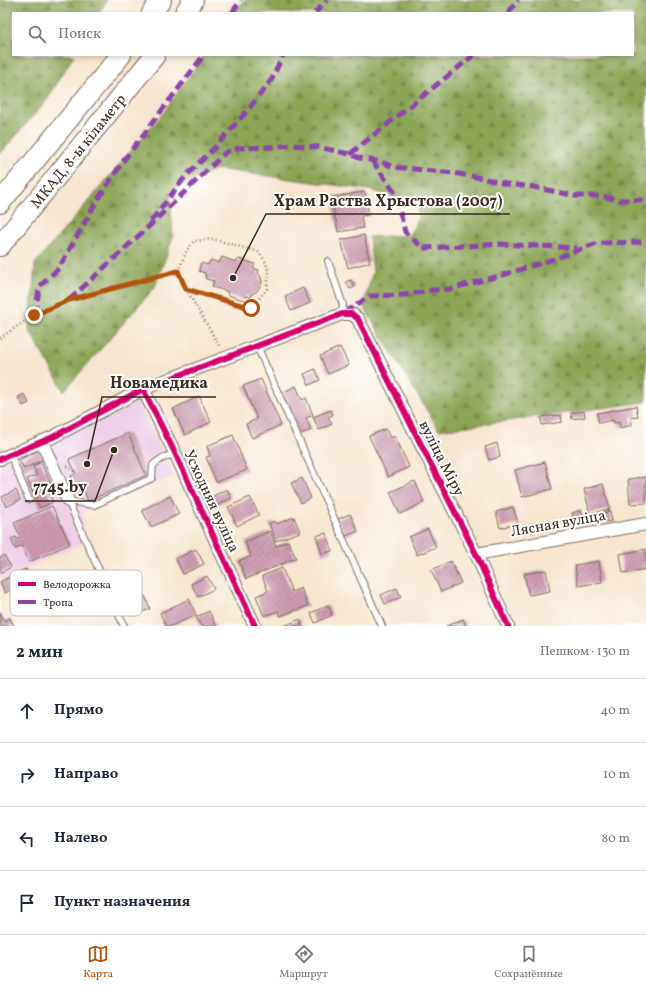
<!DOCTYPE html>
<html lang="ru">
<meta charset="utf-8">
<style>
body{margin:0;font-family:Vollkorn,serif;background:#f6f6f7;color:#1f2937}
.stop{position:absolute;width:12px;height:12px;margin:-9px;border:3px solid #b45309;border-radius:50%;background:#fff}
.stop.end{background:#b45309;border-color:#fff;box-shadow:0 1px 4px #0008}
.list{margin:0;padding:0;list-style:none}
h2{display:flex;justify-content:space-between;align-items:center;height:52px;margin:0;padding:0 16px;font-size:17px}
h2 small{font-size:13px;font-weight:400;color:#747a83}
.list li{display:grid;grid-template-columns:26px 1fr auto;gap:12px;align-items:center;box-sizing:border-box;height:64px;padding:0 16px;border-top:1px solid #e0e1e3}
.list b{display:block;font-size:15px;white-space:nowrap}
.list em{font-size:13px;font-style:normal;color:#747a83}
.icon{flex:none;width:22px;height:22px;fill:none;stroke:currentColor;stroke-width:2;stroke-linecap:round;stroke-linejoin:round}
.map{position:relative;flex:none;width:646px;height:626px;overflow:hidden}
.search{position:absolute;background:#fff;box-shadow:0 2px 6px #0003;left:12px;right:12px;top:12px;height:44px;display:flex;align-items:center;gap:10px;box-sizing:border-box;padding:0 14px;border-radius:0px;color:#747a83;font-size:15px}
.sheet{height:308px;background:#fff}
nav{display:flex;justify-content:space-around;align-items:center;box-sizing:border-box;height:56px;border-top:1px solid #e0e1e3;background:#fff;font-size:11px;color:#747a83}
nav a{display:grid;justify-items:center;gap:2px}
nav .on{color:#b45309}
.map>svg:first-child{display:block}
</style>
<div class="map">
<svg width="646" height="626" viewBox="0 0 646 626">
<defs>
<pattern id="forest-firs" width="22" height="20" patternUnits="userSpaceOnUse"><rect width="22" height="20" fill="#8ca456"/><path d="M5 1l3.5 6h-7zM16 11l3.5 6h-7z" fill="#748647"/></pattern>
<pattern id="building-hatch" width="6" height="6" patternUnits="userSpaceOnUse"><rect width="6" height="6" fill="#ce9bb1"/><path d="M-1 1l2-2M0 6l6-6M5 7l2-2" fill="none" stroke="#a87f8f"/></pattern>
</defs>
<rect width="100%" height="100%" fill="#fff"/>
<filter id="ink" filterUnits="userSpaceOnUse"><feTurbulence type="fractalNoise" baseFrequency=".025" numOctaves="2"/><feDisplacementMap in="SourceGraphic" scale="8" xChannelSelector="R" yChannelSelector="G"/><feConvolveMatrix kernelMatrix="1 2 1 2 8 2 1 2 1" color-interpolation-filters="sRGB"/></filter>
<filter id="wash" filterUnits="userSpaceOnUse"><feTurbulence type="fractalNoise" baseFrequency=".012" numOctaves="4" result="noise"/><feDisplacementMap in="SourceGraphic" scale="16" xChannelSelector="R" yChannelSelector="G"/><feGaussianBlur stdDeviation="0.9" result="paint"/><feColorMatrix in="noise" values="0 0 0 0 0 0 0 0 0 0 0 0 0 0 0 0 0 1.4 0 .05"/><feComposite in="paint" operator="in"/></filter>
<g filter="url(#wash)">
<rect width="100%" height="100%" fill="#f6e5cf"/>
<polygon fill="#edd0e8" points="137,400 174,476 83,513 83,543 0,579 0,463 45,441"/>
<g fill="url(#forest-firs)" stroke="#64673a">
<polygon points="0,0 107,0 99,13 13,13 13,55 74,55 47,100 0,154"/>
<polygon points="244,0 646,0 646,402 439,430 363,306 373,271 369,237 409,235 418,220 418,205 371,190 216,169 170,191 173,237 155,287 64,391 29,330 35,264 164,112 204,55 633,55 633,13 235,13"/>
</g>
<g id="blocks">
<g fill="url(#building-hatch)">
<polygon points="365,192 369,215 361,216 363,228 338,232 336,220 335,220 332,197"/>
<polygon points="364,235 370,262 348,268 341,240"/>
<polygon points="222,257 236,262 239,259 255,264 253,268 259,270 258,273 261,277 262,283 257,291 252,294 251,297 245,296 244,300 228,295 227,291 212,287 214,281 206,279 205,273 199,271 201,263 208,265 211,260 219,263"/>
<polygon points="351,280 355,287 350,289 346,282"/>
<polygon points="303,288 310,303 291,311 285,296"/>
<polygon points="340,347 349,365 328,374 320,356"/>
<polygon points="315,369 320,380 309,385 304,374"/>
<polygon points="261,379 281,425 252,438 246,424 257,419 243,386"/>
<polygon points="296,386 302,400 306,398 313,415 306,418 311,430 298,435 280,394"/>
<polygon points="24,394 29,403 23,406 18,398"/>
<polygon points="199,396 211,422 185,435 173,409"/>
<polygon points="636,406 638,417 631,418 632,425 620,428 619,422 614,423 613,420 599,423 597,413"/>
<polygon points="331,410 333,415 328,417 332,424 319,430 313,417"/>
<polygon points="584,411 585,417 572,419 571,413"/>
<polygon points="561,415 562,422 542,425 541,417"/>
<polygon points="386,429 390,438 395,436 409,467 388,477 369,436"/>
<polygon points="128,433 146,475 88,501 83,489 78,492 71,476 76,473 69,459"/>
<polygon points="233,435 247,470 216,482 206,457 210,456 207,446"/>
<polygon points="497,443 500,457 489,460 485,447"/>
<polygon points="39,450 44,459 24,469 19,460"/>
<polygon points="41,462 53,489 48,491 53,502 40,508 27,479 37,475 33,466"/>
<polygon points="545,462 552,489 522,497 515,470"/>
<polygon points="646,477 646,503 630,504 628,479"/>
<polygon points="302,478 311,498 301,503 291,483"/>
<polygon points="415,481 424,502 400,514 390,492"/>
<polygon points="603,484 610,509 590,514 584,489"/>
<polygon points="227,489 231,498 215,506 211,497"/>
<polygon points="16,490 20,500 6,507 2,497"/>
<polygon points="170,496 179,514 151,527 142,510"/>
<polygon points="250,497 259,515 237,526 228,507"/>
<polygon points="52,506 70,544 29,562 22,546 15,549 11,539 16,537 17,539 21,538 14,523"/>
<polygon points="513,507 518,523 500,528 496,512"/>
<polygon points="581,510 584,521 574,524 572,513"/>
<polygon points="610,511 612,521 606,522 603,513"/>
<polygon points="350,514 358,531 346,536 338,519"/>
<polygon points="294,517 300,532 276,541 269,524 274,521 276,524"/>
<polygon points="428,529 436,547 417,555 409,537"/>
<polygon points="270,531 276,546 288,541 296,558 246,579 239,561 251,556 245,542"/>
<polygon points="326,533 332,551 322,554 316,536"/>
<polygon points="196,549 204,564 183,574 176,559"/>
<polygon points="646,549 646,569 623,573 620,554"/>
<polygon points="4,555 11,567 0,573 0,558"/>
<polygon points="451,561 461,583 441,592 431,570"/>
<polygon points="599,561 602,582 578,586 575,565"/>
<polygon points="282,568 292,592 301,588 308,606 280,616 278,611 264,616 256,596 268,591 262,576"/>
<polygon points="26,569 31,580 5,593 0,582"/>
<polygon points="546,570 550,591 529,595 524,574"/>
<polygon points="207,576 214,589 198,597 191,584"/>
<polygon points="397,588 401,597 385,604 381,595"/>
<polygon points="145,596 150,609 131,616 126,603"/>
<polygon points="189,599 196,615 171,626 166,626 160,613"/>
<polygon points="328,605 332,615 315,623 311,613"/>
<polygon points="209,611 216,626 201,626 196,617"/>
<polygon points="0,612 4,621 10,618 14,626 0,626"/>
<polygon points="300,619 302,626 284,626"/>
<polygon points="463,619 466,626 446,626"/>
</g>
</g>
</g>
<g filter="url(#ink)">
<use href="#blocks" fill-opacity="0" stroke="#7c6b5c" stroke-width="1"/>
<g fill="none" stroke-linecap="round" stroke-linejoin="round">
<g stroke="#7c6b5c" stroke-width="8">
<g id="service">
<polyline points="328,261 343,305 342,314"/>
<polyline points="257,346 382,626"/>
<polyline points="10,454 29,500"/>
<polyline points="68,501 124,626"/>
<polyline points="68,501 94,505 152,478 153,465 161,459 175,453"/>
</g>
</g>
<g stroke="#7c6b5c" stroke-width="14">
<g id="minor">
<polyline points="143,389 175,453 255,626"/>
<polyline points="42,442 68,501"/>
<polyline points="0,459 53,437 143,389 342,314 352,314 358,319 476,554 508,626"/>
<polyline points="476,554 646,524"/>
</g>
</g>
<g stroke="#7c6b5c" stroke-width="22">
<g id="trunk">
<polyline points="152,13 161,0"/>
<polyline points="185,13 193,0"/>
<polyline points="0,203 121,55"/>
<polyline points="0,246 155,55"/>
</g>
</g>
<g stroke="#7c6b5c" stroke-width="2.5" stroke-dasharray="1 3" stroke-linecap="butt">
<polyline points="178,271 187,250 194,241 213,239 259,252 265,261 269,272 267,289 251,308 186,289"/>
<polyline points="0,338 34,315 69,300 178,271 186,289 220,347"/>
<polyline points="67,466 76,473"/>
</g>
<use href="#service" stroke="#fff" stroke-width="6"/>
<use href="#minor" stroke="#fff" stroke-width="12"/>
<use href="#trunk" stroke="#fff" stroke-width="20"/>
<g stroke="#8e44ad" stroke-width="5" stroke-dasharray="10 5" stroke-linecap="butt">
<polyline points="232,13 241,0"/>
<polyline points="315,13 327,0"/>
<polyline points="508,13 518,0"/>
<polyline points="350,154 474,55"/>
<polyline points="372,160 395,193 405,232 423,248 501,244 577,248"/>
<polyline points="151,221 185,177 219,143 252,105 272,79 283,55"/>
<polyline points="69,300 145,230 226,152 238,148 270,147 292,145 318,147 350,154 359,158 382,162 393,167 453,173 482,178 506,184 534,187 575,196 601,196 619,200 646,200"/>
<polyline points="344,313 370,296 405,295 433,290 450,289 503,275 557,258 597,243 646,242"/>
<polyline points="34,315 40,286 59,268 98,199 124,160 204,55"/>
</g>
<g stroke="#fff" stroke-width="8">
<g id="cycleway">
<polyline points="143,389 175,453 255,626"/>
<polyline points="0,459 53,437 143,389 342,314 352,314 358,319 476,554 508,626"/>
</g>
</g>
<use href="#cycleway" stroke="#d6006c" stroke-width="6"/>
</g>
</g>
<g fill="none" stroke-linecap="round" stroke-linejoin="round" filter="url(#ink)">
<polyline stroke="#b45309" stroke-width="5" points="34,315 69,300 178,271 186,289 251,308"/>
</g>
<g text-anchor="middle" stroke-width="4" stroke-linejoin="round" paint-order="stroke">
<g font-size="15" fill="#3b2a1e" stroke="#fff">
<text transform="translate(78 151) rotate(-51)" y="5">МКАД, 8-ы кіламетр</text>
<text transform="translate(442 458) rotate(63)" y="5">вуліца Міру</text>
<text transform="translate(212 501) rotate(65)" y="5">Усходняя вуліца</text>
<text transform="translate(558 523) rotate(-10)" y="5">Лясная вуліца</text>
</g>
</g>
<rect x="10" y="570" width="132" height="46" rx="6" fill="#fff" stroke="#c4bfbc" stroke-width="1"/>
<rect x="18" y="582" width="18" height="4" fill="#d6006c"/>
<rect x="18" y="600" width="18" height="4" fill="#8e44ad"/>
<g font-size="11" fill="#3b2a1e">
<text x="43" y="588">Велодорожка</text>
<text x="43" y="606">Тропа</text>
</g>
<path fill="none" stroke="#3b2a1e" stroke-width="1.5" d="M233 278L266 214H510M87 464L102 397H216M114 450L95 501H25"/>
<g fill="#3b2a1e" stroke="#fff" stroke-width="1.5">
<circle cx="233" cy="278" r="4"/>
<circle cx="87" cy="464" r="4"/>
<circle cx="114" cy="450" r="4"/>
</g>
<g font-size="16" text-anchor="middle" font-weight="bold" fill="#3b2a1e" stroke="#fff" stroke-width="4" stroke-linejoin="round" paint-order="stroke">
<text x="388" y="206">Храм Раства Хрыстова (2007)</text>
<text x="159" y="388">Новамедика</text>
<text x="60" y="492">7745.by</text>
</g>
</svg>
<div class="stop" style="left:251px;top:308px"></div>
<div class="stop end" style="left:34px;top:315px"></div>
<div class="search"><svg class="icon" aria-label="search" viewBox="0 0 24 24"><circle cx="10" cy="10" r="6"/><path d="M15 15l6 6"/></svg>Поиск</div>
</div>
<section class="sheet">
<h2>2 мин<small>Пешком · 130 m</small></h2>
<ul class="list">
<li><svg class="icon" aria-label="ahead" viewBox="0 0 24 24"><path d="M12 20V5M6 11l6-6 6 6"/></svg><div><b>Прямо</b></div><em>40 m</em></li>
<li><svg class="icon" aria-label="right" viewBox="0 0 24 24"><path d="M7 20v-9h11M14 6l5 5-5 5"/></svg><div><b>Направо</b></div><em>10 m</em></li>
<li><svg class="icon" aria-label="left" viewBox="0 0 24 24"><path d="M17 20v-9H6M10 6l-5 5 5 5"/></svg><div><b>Налево</b></div><em>80 m</em></li>
<li><svg class="icon" aria-label="arrive" viewBox="0 0 24 24"><path d="M6 21V4h12l-3 4 3 4H6"/></svg><div><b>Пункт назначения</b></div></li>
</ul>
</section>
<nav>
<a class="on"><svg class="icon" aria-label="map" viewBox="0 0 24 24"><path d="M3 6l6-2 6 2 6-2v14l-6 2-6-2-6 2zM9 4v14M15 6v14"/></svg>Карта</a>
<a><svg class="icon" aria-label="directions" viewBox="0 0 24 24"><path d="M12 3l9 9-9 9-9-9zM9 14v-3h6M13 9l2 2-2 2"/></svg>Маршрут</a>
<a><svg class="icon" aria-label="saved" viewBox="0 0 24 24"><path d="M7 4h10v16l-5-4-5 4z"/></svg>Сохранённые</a>
</nav>
